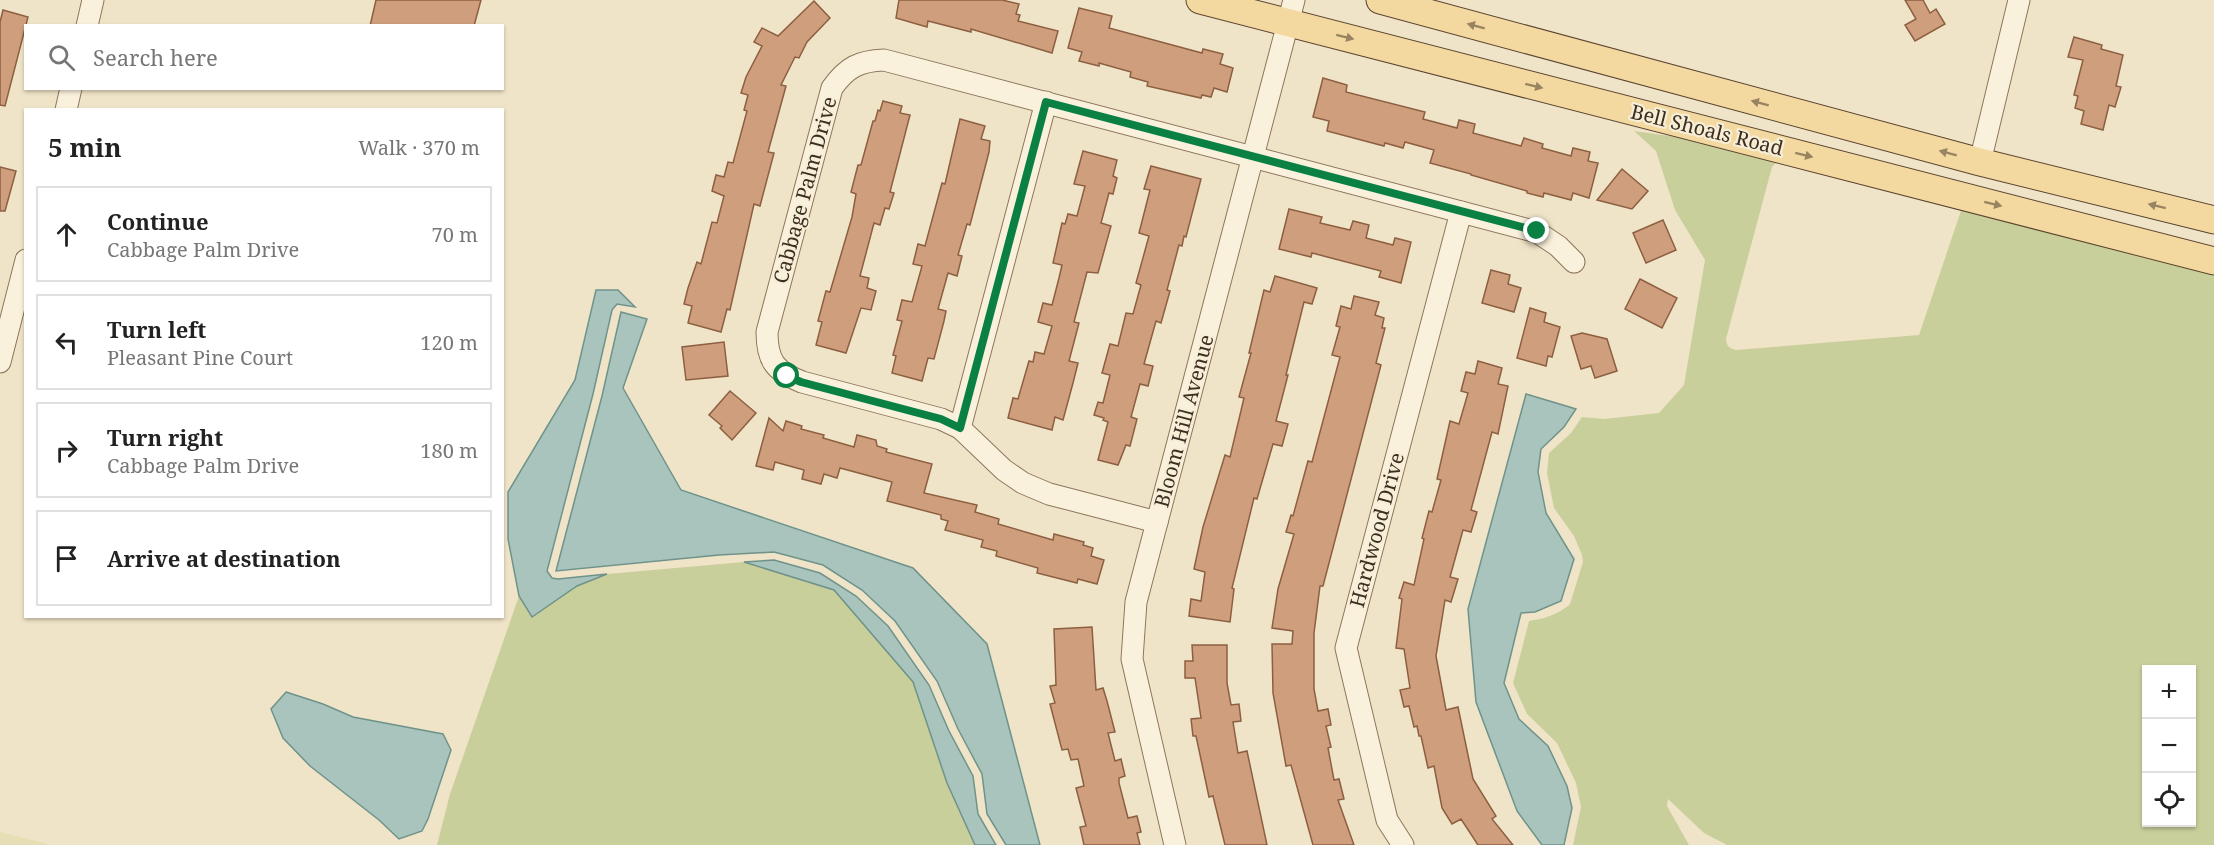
<!DOCTYPE html>
<meta charset="utf-8">
<style>
body{margin:0;font-family:"Noto Serif",serif;background:#f6f6f6;color:#222}
.controls{position:absolute;right:18px;bottom:18px;display:grid;overflow:hidden;border-radius:0px;box-shadow:0 2px 4px #0004}
.controls button{width:54px;height:54px;display:grid;place-items:center;padding:0;border:0;border-bottom:2px solid #e0e0e0;background:#fff;color:#222;font:30px sans-serif}
.stop{position:absolute;width:18px;height:18px;margin:-14px;border:4px solid #0b8043;border-radius:50%;background:#fff}
.stop.end{background:#0b8043;border-color:#fff;box-shadow:0 2px 6px #0008}
.list{margin:0;padding:0;list-style:none}
h2{display:flex;justify-content:space-between;align-items:center;height:78px;margin:0;padding:0 24px;font-size:26px}
h2 small{font-size:20px;font-weight:400;color:#767676}
.list li{display:grid;grid-template-columns:39px 1fr auto;gap:18px;align-items:center;box-sizing:border-box;height:96px;margin:0 12px 12px;padding:0 12px;border:2px solid #e0e0e0;border-radius:0px}
.list b{display:block;font-size:22px;white-space:nowrap}
.list p{margin:0;font-size:20px;white-space:nowrap;color:#767676}
.list em{font-size:20px;font-style:normal;color:#767676}
.icon{flex:none;width:33px;height:33px;fill:none;stroke:currentColor;stroke-width:2;stroke-linecap:round;stroke-linejoin:round}
.map{position:relative;flex:none;width:2214px;height:845px;overflow:hidden}
.search{position:absolute;background:#fff;box-shadow:0 2px 4px #0004;left:24px;top:24px;width:480px;height:66px;display:flex;align-items:center;gap:15px;box-sizing:border-box;padding:0 21px;border-radius:0px;color:#767676;font-size:22px}
.panel{position:absolute;background:#fff;box-shadow:0 2px 4px #0004;left:24px;top:108px;width:480px;height:510px;border-radius:0px}
.map>svg:first-child{display:block}
</style>
<div class="map">
<svg width="2214" height="845" viewBox="0 0 2214 845">
<rect width="100%" height="100%" fill="#f0e4c8"/>
<polygon fill="#e6deb5" points="0,832 52,845 0,845"/>
<g fill="#c9cf9b" fill-rule="evenodd">
<path d="M1634 131 1811 156C1799 158 1779 157 1772 167L1726 339C1727 347 1729 348 1736 350L1919 335 1966 196 2214 267V845H1727L1704 833 1668 799 1667 806 1689 845H1573L1581 807 1576 783 1557 743 1527 714 1513 683 1529 621C1543 619 1560 614 1570 604L1583 562 1582 555 1574 536 1554 508 1547 473 1549 453 1571 433 1582 417 1604 419 1659 413 1684 385 1705 260 1675 210 1656 151ZM2146 670H2192V822H2146Z"/>
<polygon points="744,562 834,590 913,682 947,783 975,845 437,845 450,794 519,596 532,616 577,586 607,574"/>
</g>
<g fill="#a9c4bc" stroke="#6f938a" stroke-width="1.5">
<polygon points="596,290 618,290 635,307 617,304 612,310 593,394 547,571 552,578 558,579 607,574 577,586 532,617 519,596 508,539 508,492 575,380"/>
<polygon points="621,312 647,319 623,388 681,490 913,568 987,644 1040,845 1006,845 987,814 982,774 958,729 937,681 895,621 862,590 823,565 774,552 719,555 556,571 602,396"/>
<polygon points="1526,394 1576,409 1564,427 1541,449 1538,472 1546,513 1574,559 1561,601 1535,612 1521,613 1504,683 1519,719 1548,746 1567,786 1572,808 1564,845 1542,845 1517,811 1476,702 1468,609"/>
<polygon points="774,560 820,573 856,596 888,626 929,685 949,731 973,776 978,814 996,845 975,845 947,783 913,682 834,590 744,562"/>
<polygon points="286,692 323,704 353,717 443,734 451,750 428,819 422,831 399,839 379,820 310,766 283,738 271,709"/>
</g>
<g fill="#cf9f7d" stroke="#8d5f41" stroke-width="1.5">
<polygon points="376,0 481,0 474,26 370,26"/>
<polygon points="899,0 1002,0 1019,4 1016,14 1020,15 1018,21 1058,31 1052,53 971,29 971,32 928,21 927,27 896,18"/>
<polygon points="1905,0 1923,0 1930,13 1936,9 1945,24 1915,41 1905,25 1916,19"/>
<polygon points="814,1 830,18 807,42 799,58 795,57 781,85 786,86 768,152 774,153 760,206 754,204 730,310 727,309 721,332 688,323 692,306 684,304 688,288 697,262 701,264 712,222 717,223 724,196 712,191 716,175 724,177 728,162 733,163 747,111 744,110 748,95 741,93 746,77 762,46 754,42 762,28 778,36"/>
<polygon points="1079,8 1112,16 1109,28 1202,53 1203,49 1223,54 1220,64 1233,68 1227,92 1214,88 1211,97 1202,95 1201,98 1147,86 1148,82 1130,77 1131,72 1099,63 1099,66 1079,61 1082,52 1068,48"/>
<polygon points="3,10 28,17 5,106 0,105 0,22"/>
<polygon points="2074,37 2102,45 2101,49 2123,55 2116,86 2121,87 2115,107 2109,105 2103,130 2081,124 2084,111 2075,108 2078,96 2074,95 2083,60 2068,57"/>
<polygon points="1323,78 1347,85 1346,92 1425,112 1423,119 1457,128 1459,120 1475,124 1473,133 1521,146 1524,138 1543,144 1542,148 1571,156 1573,148 1590,152 1588,161 1598,163 1589,198 1573,193 1571,200 1544,193 1543,197 1527,193 1527,191 1471,175 1471,174 1430,163 1434,150 1405,142 1403,148 1385,143 1384,146 1327,131 1329,121 1313,117"/>
<polygon points="883,101 902,106 900,113 910,115 890,192 894,193 889,209 885,208 880,225 874,223 860,276 869,278 867,288 876,291 871,310 861,308 846,353 816,345 822,322 818,321 826,291 830,292 852,217 856,194 851,192 858,165 861,165 873,121 875,121 878,110 880,111"/>
<polygon points="960,119 985,126 981,139 990,141 989,152 970,225 967,224 958,255 962,256 957,276 948,273 938,309 946,311 944,321 934,359 928,358 922,381 892,373 896,356 893,355 902,321 897,320 902,300 912,302 922,266 913,264 918,244 925,246 942,183 945,184"/>
<polygon points="1083,151 1117,160 1113,176 1117,178 1113,194 1109,193 1101,223 1111,226 1098,273 1087,272 1074,322 1079,323 1069,361 1078,363 1073,383 1063,420 1055,417 1052,430 1008,418 1013,398 1018,399 1029,361 1033,362 1035,352 1044,354 1052,326 1038,322 1043,303 1052,305 1059,278 1062,265 1053,263 1062,223 1065,224 1068,214 1077,216 1085,186 1074,184"/>
<polygon points="1151,166 1201,179 1186,237 1184,236 1182,246 1179,245 1167,290 1170,291 1161,323 1156,321 1144,364 1153,366 1148,386 1140,384 1131,417 1137,419 1130,446 1126,445 1118,465 1098,460 1108,422 1103,420 1104,418 1094,415 1098,402 1103,403 1110,375 1102,373 1110,344 1118,346 1126,313 1133,314 1141,285 1136,283 1149,236 1139,233 1150,190 1144,189"/>
<polygon points="0,167 16,171 5,211 0,211"/>
<polygon points="1622,169 1648,191 1632,209 1597,200"/>
<polygon points="1289,209 1322,217 1320,223 1350,230 1353,221 1369,225 1366,238 1393,245 1395,238 1411,242 1401,283 1379,277 1381,271 1312,253 1311,257 1279,249"/>
<polygon points="1663,220 1676,250 1646,263 1633,233"/>
<polygon points="1491,270 1510,275 1508,284 1521,288 1514,312 1482,303"/>
<polygon points="1275,276 1317,288 1312,304 1304,302 1286,375 1288,375 1276,421 1288,424 1282,446 1273,444 1257,499 1254,498 1232,588 1234,589 1230,622 1189,616 1191,599 1201,601 1205,572 1194,569 1203,527 1225,455 1230,457 1244,398 1239,397 1251,353 1249,353 1264,290 1270,292"/>
<polygon points="1640,279 1677,298 1662,328 1625,309"/>
<polygon points="1354,296 1379,302 1375,315 1384,318 1382,328 1385,328 1376,363 1381,365 1323,586 1320,586 1314,633 1314,689 1318,711 1328,709 1331,725 1326,726 1331,747 1328,748 1334,780 1339,779 1344,799 1338,800 1354,845 1313,845 1291,765 1286,766 1273,693 1272,644 1292,644 1293,631 1272,628 1278,589 1294,534 1286,532 1291,515 1293,516 1308,461 1312,462 1340,357 1332,355 1340,327 1336,326 1341,306 1351,309"/>
<polygon points="1530,308 1546,313 1544,322 1560,327 1552,357 1548,356 1546,366 1517,358"/>
<polygon points="1582,333 1607,339 1617,371 1595,378 1591,366 1581,369 1571,336"/>
<polygon points="724,342 728,376 686,380 682,347"/>
<polygon points="1478,361 1502,368 1498,384 1508,386 1498,434 1492,432 1471,510 1477,512 1471,532 1463,530 1450,577 1458,579 1451,602 1445,600 1436,656 1446,710 1458,707 1473,779 1496,816 1492,819 1513,845 1478,845 1461,819 1452,824 1442,808 1434,766 1428,768 1421,736 1419,736 1417,726 1414,727 1409,706 1404,707 1400,690 1410,688 1404,649 1396,648 1402,599 1399,598 1404,582 1414,585 1424,539 1422,538 1429,511 1432,512 1441,480 1437,479 1450,421 1459,424 1468,393 1461,391 1466,372 1475,374"/>
<polygon points="730,391 756,413 732,440 720,428 722,426 709,415"/>
<polygon points="769,418 783,431 786,421 802,426 801,429 824,435 823,438 854,447 857,435 876,440 877,446 887,449 886,452 932,464 924,493 977,505 975,512 999,519 998,524 1053,540 1054,534 1084,542 1083,545 1093,548 1091,556 1104,560 1097,584 1078,579 1077,583 1037,573 1038,568 996,556 997,551 981,547 983,540 945,530 948,521 941,519 941,515 887,501 892,482 840,468 837,478 824,474 821,484 802,479 804,470 775,462 773,470 756,466"/>
<polygon points="1092,627 1096,690 1103,688 1107,701 1115,732 1108,733 1115,761 1121,759 1125,776 1119,778 1119,783 1128,818 1137,816 1141,832 1137,833 1140,845 1084,845 1080,827 1086,826 1076,788 1084,786 1078,759 1071,760 1068,749 1062,750 1050,704 1055,703 1050,686 1056,685 1054,629"/>
<polygon points="1192,645 1227,645 1227,683 1231,705 1239,704 1241,721 1233,722 1238,753 1247,751 1267,845 1225,845 1213,796 1209,797 1196,736 1193,736 1191,719 1201,718 1195,678 1185,678 1185,661 1193,661"/>
</g>
<g fill="none" stroke-linecap="round" stroke-linejoin="round">
<g stroke="#8d765c" stroke-width="23">
<g id="minor">
<polyline points="87,26 93,0"/>
<polyline points="66,110 71,88"/>
<polyline points="1980,162 2019,0"/>
<polyline points="0,362 26,260"/>
<polyline points="960,428 1046,102"/>
<path d="M1157 522 1049 494 1023 483 1004 470 960 428 941 419 802 382C775 371 767 361 767 332L832 88C847 67 859 61 884 60L1537 232 1558 246 1574 262"/>
<polyline points="1175,845 1132,659 1136,602 1294,0"/>
<polyline points="1403,845 1387,820 1346,648 1461,212"/>
</g>
</g>
<g stroke="#5b4430" stroke-width="29">
<g id="major">
<polyline points="1200,0 2214,261"/>
<polyline points="1380,0 1980,162 2214,220"/>
</g>
</g>
<use href="#minor" stroke="#faf1dc" stroke-width="21"/>
<use href="#major" stroke="#f3d9a0" stroke-width="27"/>
</g>
<defs><path id="oneway-solid" d="M-6-.8H1V-3.2L6.5 0L1 3.2V.8H-6Z" transform="scale(1.5)"/></defs>
<g fill="#988460">
<use href="#oneway-solid" transform="translate(1476 26) rotate(-165)"/>
<use href="#oneway-solid" transform="translate(1345 37) rotate(14)"/>
<use href="#oneway-solid" transform="translate(1534 86) rotate(14)"/>
<use href="#oneway-solid" transform="translate(1760 103) rotate(-165)"/>
<use href="#oneway-solid" transform="translate(1948 153) rotate(-165)"/>
<use href="#oneway-solid" transform="translate(1804 155) rotate(14)"/>
<use href="#oneway-solid" transform="translate(1993 204) rotate(14)"/>
<use href="#oneway-solid" transform="translate(2157 206) rotate(-166)"/>
</g>
<g fill="none" stroke-linecap="round" stroke-linejoin="round">
<polyline stroke="#0b8043" stroke-width="8" points="787,376 801,382 941,419 960,428 1046,102 1537,231"/>
</g>
<g text-anchor="middle" stroke-width="4.5" stroke-linejoin="round" paint-order="stroke">
<g font-size="20" fill="#3d2e20" stroke="#f7eed8">
<text transform="translate(1707 130) rotate(14)" y="7">Bell Shoals Road</text>
<text transform="translate(805 190) rotate(-75)" y="7">Cabbage Palm Drive</text>
<text transform="translate(1184 421) rotate(-75)" y="7">Bloom Hill Avenue</text>
<text transform="translate(1377 530) rotate(-75)" y="7">Hardwood Drive</text>
</g>
</g>
</svg>
<div class="controls">
<button>+</button>
<button>−</button>
<button><svg class="icon" aria-label="locate" viewBox="0 0 24 24"><circle cx="12" cy="12" r="6"/><path d="M12 2v4M12 18v4M2 12h4M18 12h4"/></svg></button>
</div>
<div class="stop" style="left:787px;top:376px"></div>
<div class="stop end" style="left:1537px;top:231px"></div>
<div class="search"><svg class="icon" aria-label="search" viewBox="0 0 24 24"><circle cx="10" cy="10" r="6"/><path d="M15 15l6 6"/></svg>Search here</div>
<section class="panel">
<h2>5 min<small>Walk · 370 m</small></h2>
<ul class="list">
<li><svg class="icon" aria-label="ahead" viewBox="0 0 24 24"><path d="M12 20V5M6 11l6-6 6 6"/></svg><div><b>Continue</b><p>Cabbage Palm Drive</p></div><em>70 m</em></li>
<li><svg class="icon" aria-label="left" viewBox="0 0 24 24"><path d="M17 20v-9H6M10 6l-5 5 5 5"/></svg><div><b>Turn left</b><p>Pleasant Pine Court</p></div><em>120 m</em></li>
<li><svg class="icon" aria-label="right" viewBox="0 0 24 24"><path d="M7 20v-9h11M14 6l5 5-5 5"/></svg><div><b>Turn right</b><p>Cabbage Palm Drive</p></div><em>180 m</em></li>
<li><svg class="icon" aria-label="arrive" viewBox="0 0 24 24"><path d="M6 21V4h12l-3 4 3 4H6"/></svg><div><b>Arrive at destination</b></div></li>
</ul>
</section>
</div>
